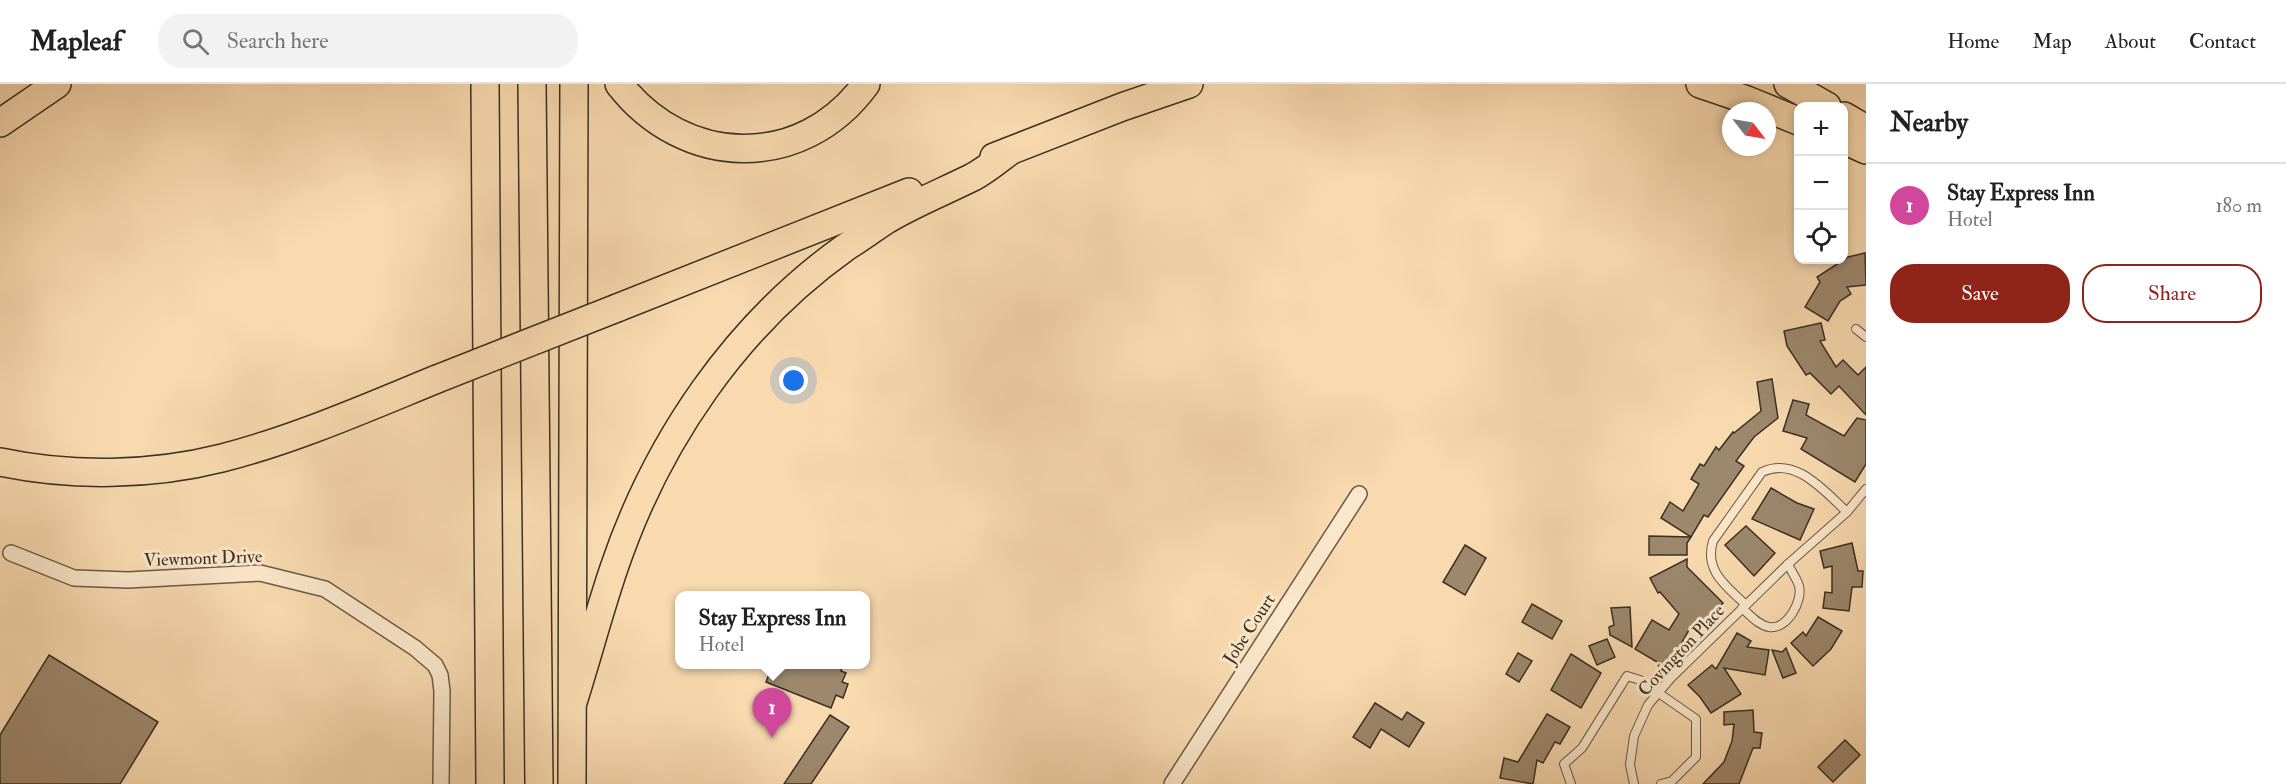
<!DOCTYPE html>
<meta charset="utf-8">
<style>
body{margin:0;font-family:"IM FELL Double Pica",serif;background:#f2f2f2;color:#222}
.controls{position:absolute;right:18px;top:18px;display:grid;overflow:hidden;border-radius:12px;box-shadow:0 3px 9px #0003}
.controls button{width:54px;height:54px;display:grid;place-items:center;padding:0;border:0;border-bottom:2px solid #e0e0e0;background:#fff;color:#222;font:30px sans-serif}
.compass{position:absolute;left:1722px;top:18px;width:54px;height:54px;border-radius:50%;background:#fff;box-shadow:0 3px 9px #0003;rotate:121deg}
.you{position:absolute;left:794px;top:297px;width:21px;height:21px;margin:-15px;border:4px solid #fff;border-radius:50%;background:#1a73e8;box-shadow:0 0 0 9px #1a73e833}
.badge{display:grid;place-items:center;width:39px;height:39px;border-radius:50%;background:#8f2418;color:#fff;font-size:20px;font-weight:700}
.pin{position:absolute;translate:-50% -50px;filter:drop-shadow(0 2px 3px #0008)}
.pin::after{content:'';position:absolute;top:32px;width:21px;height:18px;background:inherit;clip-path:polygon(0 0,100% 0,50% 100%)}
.popup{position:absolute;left:675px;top:507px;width:195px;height:78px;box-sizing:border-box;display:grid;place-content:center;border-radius:12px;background:#fff;filter:drop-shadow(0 2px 4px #0005);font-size:20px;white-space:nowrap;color:#767676}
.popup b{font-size:22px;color:#222}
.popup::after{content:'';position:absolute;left:50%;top:100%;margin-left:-12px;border:12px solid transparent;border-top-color:#fff}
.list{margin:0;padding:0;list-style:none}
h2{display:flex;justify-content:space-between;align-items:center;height:78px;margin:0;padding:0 24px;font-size:26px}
h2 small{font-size:20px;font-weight:400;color:#767676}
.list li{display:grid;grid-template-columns:39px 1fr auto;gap:18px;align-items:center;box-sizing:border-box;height:84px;padding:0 24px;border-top:2px solid #e0e0e0}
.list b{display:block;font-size:22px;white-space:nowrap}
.list p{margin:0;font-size:20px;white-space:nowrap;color:#767676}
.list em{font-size:20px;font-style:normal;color:#767676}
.actions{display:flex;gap:12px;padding:18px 24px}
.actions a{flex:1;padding:14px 0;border:2px solid #8f2418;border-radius:24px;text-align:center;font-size:21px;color:#8f2418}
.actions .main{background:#8f2418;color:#fff}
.icon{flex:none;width:33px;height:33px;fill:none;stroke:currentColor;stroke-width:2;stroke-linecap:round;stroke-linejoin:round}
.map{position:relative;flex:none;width:1866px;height:700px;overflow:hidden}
header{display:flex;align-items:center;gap:36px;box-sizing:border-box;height:84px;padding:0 30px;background:#fff;border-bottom:2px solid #e0e0e0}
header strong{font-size:28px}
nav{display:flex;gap:33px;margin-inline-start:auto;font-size:21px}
.search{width:420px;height:54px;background:#f2f2f2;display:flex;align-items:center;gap:15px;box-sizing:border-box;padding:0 21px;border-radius:24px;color:#767676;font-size:22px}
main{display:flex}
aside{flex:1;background:#fff}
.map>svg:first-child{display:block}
</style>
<header>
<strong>Mapleaf</strong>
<div class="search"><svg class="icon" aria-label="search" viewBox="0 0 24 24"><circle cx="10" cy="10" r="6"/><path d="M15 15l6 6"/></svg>Search here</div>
<nav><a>Home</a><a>Map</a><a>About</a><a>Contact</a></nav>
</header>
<main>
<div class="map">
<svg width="1866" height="700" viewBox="0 0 1866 700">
<rect width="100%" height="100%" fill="#f9daaf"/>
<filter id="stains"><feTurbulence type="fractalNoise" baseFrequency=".00333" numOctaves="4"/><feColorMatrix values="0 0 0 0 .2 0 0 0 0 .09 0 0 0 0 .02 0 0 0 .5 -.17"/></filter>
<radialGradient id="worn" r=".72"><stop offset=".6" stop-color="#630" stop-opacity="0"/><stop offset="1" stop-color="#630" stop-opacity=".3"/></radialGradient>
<g fill="#9d886d" stroke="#3a3025" stroke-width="1.5">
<polygon points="1865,169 1866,201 1847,203 1851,210 1840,217 1828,237 1805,223 1820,198 1817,193 1848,173"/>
<polygon points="1821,239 1825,256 1820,257 1836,283 1843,276 1858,291 1866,283 1866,331 1839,302 1831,310 1810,289 1806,291 1787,262 1784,247"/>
<polygon points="1772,295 1778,334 1754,353 1736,377 1744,382 1708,433 1704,431 1691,453 1661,434 1670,418 1683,427 1699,400 1691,395 1700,380 1704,382 1716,363 1719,366 1733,348 1734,349 1761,327 1757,298"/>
<polygon points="1793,316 1809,320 1806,331 1844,352 1857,334 1866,336 1866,380 1855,398 1801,365 1807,354 1783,347"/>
<polygon points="1771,404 1797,419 1814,425 1800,456 1752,435"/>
<polygon points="1746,442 1775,469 1754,492 1725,461"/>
<polygon points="1649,452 1691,453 1687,459 1687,471 1649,471"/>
<polygon points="1852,459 1858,487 1863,487 1862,503 1852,503 1849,527 1823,524 1825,508 1832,509 1832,482 1824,484 1820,467"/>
<polygon points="1465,461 1486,474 1465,511 1443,498"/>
<polygon points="1687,475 1687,483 1723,519 1699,545 1693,539 1667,584 1635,565 1652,536 1669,546 1679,530 1660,508 1658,509 1650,494"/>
<polygon points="1532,520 1562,537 1552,555 1522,538"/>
<polygon points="1630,523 1632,563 1610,551 1609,543 1614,541 1611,524"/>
<polygon points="1818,533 1842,547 1831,565 1813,582 1791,559 1803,548 1806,552"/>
<polygon points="1737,549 1751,557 1747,563 1769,566 1765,591 1724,584 1741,610 1711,629 1700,613 1688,601 1712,581 1716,585"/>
<polygon points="1607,555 1615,573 1597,581 1589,562"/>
<polygon points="1786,564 1796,589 1783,594 1772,566 1782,568"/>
<polygon points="1518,569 1532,577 1519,598 1506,590"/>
<polygon points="1571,570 1601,589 1581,624 1551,606"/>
<polygon points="49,571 158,638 120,700 0,700 0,651"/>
<polygon points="773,580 834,580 842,584 841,587 846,589 842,598 848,600 843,614 836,611 831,624 766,598"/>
<polygon points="1375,619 1402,636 1407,628 1424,639 1409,663 1381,645 1370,664 1353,653"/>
<polygon points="1753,626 1754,648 1762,649 1760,664 1753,664 1739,700 1703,700 1724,678 1732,657 1734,640 1724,641 1724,628"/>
<polygon points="1547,630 1570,643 1560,660 1555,658 1543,679 1537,676 1533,700 1500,694 1504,674 1518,678"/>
<polygon points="830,631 849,643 811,700 784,700"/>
<polygon points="1845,656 1860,671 1833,698 1818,683"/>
</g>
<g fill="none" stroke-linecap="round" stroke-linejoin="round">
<g stroke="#6a5a48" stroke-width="10">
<g id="service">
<polyline points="1856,245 1866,253"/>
<path d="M1746 521C1726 502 1704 487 1713 457L1762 388C1796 372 1824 407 1847 428"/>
<path d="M1742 524C1750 531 1758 541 1769 543 1787 546 1803 517 1799 502 1797 495 1791 487 1788 480"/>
<polyline points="1571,700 1564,680 1582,664 1627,592 1640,596 1696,635 1696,673 1672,697 1661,700"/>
<polyline points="1634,700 1630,681 1634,652 1648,621 1671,594 1788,480 1847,428 1866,405"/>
</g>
</g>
<g stroke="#6a5a48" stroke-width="18">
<g id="minor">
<polyline points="11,469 74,494 128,496 260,489 325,505 415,564 435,581 440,591 442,607 441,700"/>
<polyline points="1172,700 1359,410"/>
</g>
</g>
<g stroke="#3a3025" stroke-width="30">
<g id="motorway">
<polyline points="485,0 490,700"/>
<polyline points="532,0 539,700"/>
<path d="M619 0C684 84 802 88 866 0"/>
<polyline points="1700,0 1747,16 1798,37"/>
<polyline points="1788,0 1827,22"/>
<polyline points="1844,32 1866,45"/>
<polyline points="0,39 57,0"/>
<polyline points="1844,56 1866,66"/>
<polyline points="994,73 1122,23 1189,0"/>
<polyline points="617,224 909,108"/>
<path d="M0 378C71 393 151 392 222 374 296 355 366 324 437 295"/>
<path d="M573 618C587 574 599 528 614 484 657 357 736 241 846 163 860 154 874 144 888 135 915 119 945 107 973 93 986 86 998 76 1010 67"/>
<polyline points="572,700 574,0"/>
</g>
</g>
<use href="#service" stroke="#fbe7cb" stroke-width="8"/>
<use href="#minor" stroke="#fbe7cb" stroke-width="15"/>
<use href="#motorway" stroke="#f9daaf" stroke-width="27"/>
<g stroke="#3a3025" stroke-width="30" stroke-linecap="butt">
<polyline id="motorway-bridge" points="437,295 617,224"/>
</g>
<use href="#motorway-bridge" stroke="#f9daaf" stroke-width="27"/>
</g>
<g text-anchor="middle" stroke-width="6" stroke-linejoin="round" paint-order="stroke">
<g font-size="18" fill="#3a3025" stroke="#fbe7cb">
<text transform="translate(203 474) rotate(-2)" y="6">Viewmont Drive</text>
<text transform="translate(1249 545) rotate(-57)" y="6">Jobe Court</text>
<text transform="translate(1681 566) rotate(-47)" y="6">Covington Place</text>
</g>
</g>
<rect width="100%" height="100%" filter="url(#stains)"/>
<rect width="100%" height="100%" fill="url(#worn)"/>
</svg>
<div class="controls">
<button>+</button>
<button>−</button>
<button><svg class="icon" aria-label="locate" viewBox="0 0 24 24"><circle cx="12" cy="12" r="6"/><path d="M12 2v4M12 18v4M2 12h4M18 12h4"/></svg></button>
</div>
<svg class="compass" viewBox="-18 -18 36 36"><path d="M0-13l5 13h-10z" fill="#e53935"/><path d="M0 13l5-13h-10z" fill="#767676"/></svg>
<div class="you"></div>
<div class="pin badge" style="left:772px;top:654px;background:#d1479c">1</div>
<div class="popup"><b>Stay Express Inn</b>Hotel</div>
</div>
<aside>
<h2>Nearby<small></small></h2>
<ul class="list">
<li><span class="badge" style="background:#d1479c">1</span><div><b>Stay Express Inn</b><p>Hotel</p></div><em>180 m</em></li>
</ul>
<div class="actions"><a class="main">Save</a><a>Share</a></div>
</aside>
</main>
